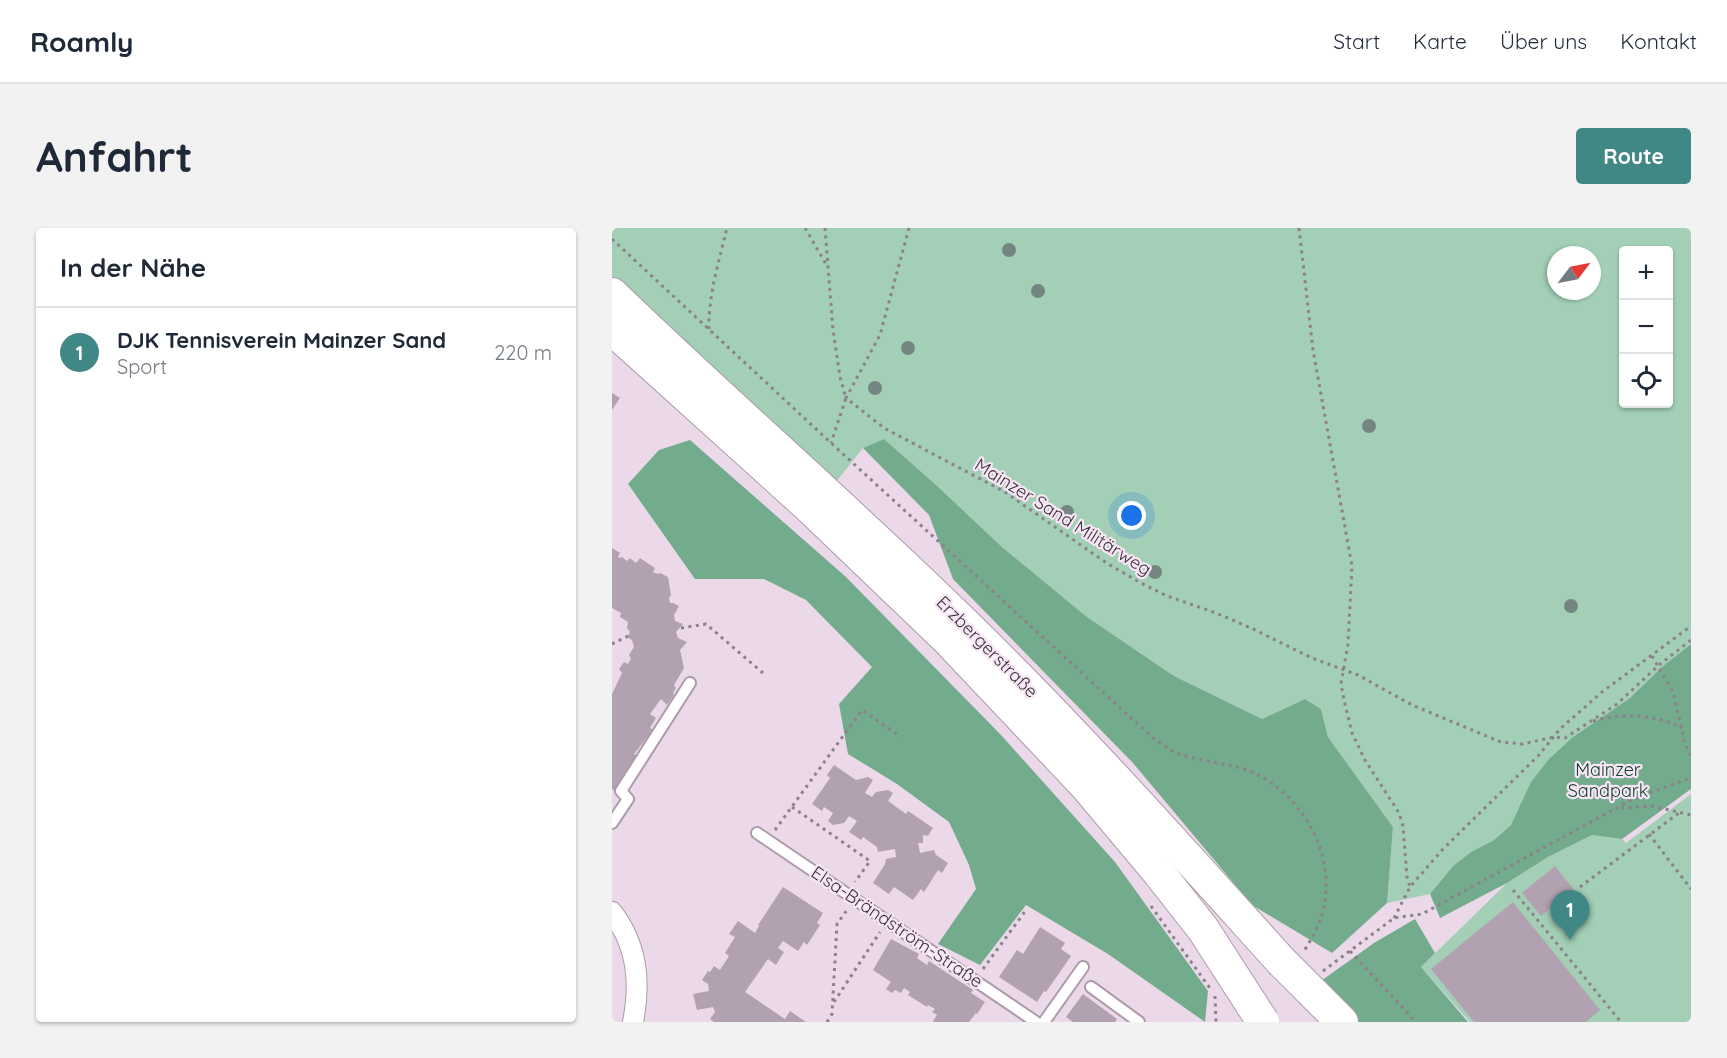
<!DOCTYPE html>
<html lang="de">
<meta charset="utf-8">
<style>
body{margin:0;font-family:Quicksand,sans-serif;background:#f2f2f3;color:#1f2937}
.controls{position:absolute;right:18px;top:18px;display:grid;overflow:hidden;border-radius:6px;box-shadow:0 2px 4px #0004}
.controls button{width:54px;height:54px;display:grid;place-items:center;padding:0;border:0;border-bottom:2px solid #e0e1e3;background:#fff;color:#1f2937;font:30px sans-serif}
.compass{position:absolute;left:935px;top:18px;width:54px;height:54px;border-radius:50%;background:#fff;box-shadow:0 2px 4px #0004;rotate:58deg}
.you{position:absolute;left:520px;top:288px;width:21px;height:21px;margin:-15px;border:4px solid #fff;border-radius:50%;background:#1a73e8;box-shadow:0 0 0 9px #1a73e833}
.badge{display:grid;place-items:center;width:39px;height:39px;border-radius:50%;background:#408886;color:#fff;font-size:20px;font-weight:700}
.pin{position:absolute;translate:-50% -50px;filter:drop-shadow(0 2px 3px #0008)}
.pin::after{content:'';position:absolute;top:32px;width:21px;height:18px;background:inherit;clip-path:polygon(0 0,100% 0,50% 100%)}
.list{margin:0;padding:0;list-style:none}
h2{display:flex;justify-content:space-between;align-items:center;height:78px;margin:0;padding:0 24px;font-size:26px}
h2 small{font-size:20px;font-weight:400;color:#747a83}
.list li{display:grid;grid-template-columns:39px 1fr auto;gap:18px;align-items:center;box-sizing:border-box;height:90px;padding:0 24px;border-top:2px solid #e0e1e3}
.list b{display:block;font-size:22px;white-space:nowrap}
.list p{margin:0;font-size:20px;white-space:nowrap;color:#747a83}
.list em{font-size:20px;font-style:normal;color:#747a83}
.icon{flex:none;width:33px;height:33px;fill:none;stroke:currentColor;stroke-width:2;stroke-linecap:round;stroke-linejoin:round}
.map{position:relative;flex:none;width:1079px;height:794px;overflow:hidden;border-radius:6px}
header{display:flex;align-items:center;gap:36px;box-sizing:border-box;height:84px;padding:0 30px;background:#fff;border-bottom:2px solid #e0e1e3}
header strong{font-size:28px}
nav{display:flex;gap:33px;margin-inline-start:auto;font-size:21px}
.intro{display:flex;align-items:center;justify-content:space-between;box-sizing:border-box;height:144px;padding:0 36px}
h1{margin:0;font-size:42px}
.button{padding:15px 27px;border-radius:6px;background:#408886;color:#fff;font-size:21px;font-weight:700}
main{display:flex;gap:36px;padding:0 36px}
aside{flex:1;background:#fff;border-radius:6px;box-shadow:0 2px 4px #0004}
.map>svg:first-child{display:block}
</style>
<header>
<strong>Roamly</strong>
<nav><a>Start</a><a>Karte</a><a>Über uns</a><a>Kontakt</a></nav>
</header>
<div class="intro"><h1>Anfahrt</h1><a class="button">Route</a></div>
<main>
<aside>
<h2>In der Nähe<small></small></h2>
<ul class="list">
<li><span class="badge">1</span><div><b>DJK Tennisverein Mainzer Sand</b><p>Sport</p></div><em>220 m</em></li>
</ul>
</aside>
<div class="map">
<svg width="1079" height="794" viewBox="0 0 1079 794">
<rect width="100%" height="100%" fill="#ebd9e9"/>
<g fill="#a2cfb5" fill-rule="evenodd">
<path d="M0 0H1079V416L1051 438 1018 470 961 509 908 580 899 597 882 612 859 624 841 638 818 666 775 675 781 599 716 509 709 481 693 471 650 491 562 448 475 389 390 319 323 256 272 211 251 220 224 254 0 49ZM1011 22H1056V176H1011ZM944 27H980V63H944Z"/>
<polygon points="1079,566 1079,794 858,794 809,739 895,655 936,629 980,607 1010,611 1014,615"/>
</g>
<g fill="#72ac8c">
<polygon points="272,211 323,256 390,319 475,389 562,448 650,491 693,471 709,481 716,509 781,599 775,675 720,725 640,677 521,535 341,351 317,287 251,220"/>
<polygon points="78,212 234,349 389,507 503,634 596,763 593,794 496,726 414,677 368,737 326,716 364,661 357,637 337,594 285,556 236,526 227,476 260,439 194,372 152,351 83,351 16,256 47,222"/>
<polygon points="1079,416 1079,561 1010,611 980,607 936,629 895,655 828,690 818,666 841,638 859,624 882,612 899,597 919,554 937,531 961,509 1018,470 1051,438"/>
<polygon points="803,691 823,725 809,739 856,794 747,794 709,753 762,715"/>
</g>
<g fill="#b2a1b1">
<polygon points="0,165 8,170 0,182"/>
<polygon points="0,320 8,325 6,329 8,330 10,329 15,333 18,330 24,335 28,330 43,340 41,344 46,346 48,345 56,349 59,367 57,370 58,375 61,375 67,378 62,387 63,393 71,396 64,404 66,410 75,414 68,422 72,440 62,457 64,460 61,465 62,467 55,477 49,471 38,486 44,490 38,500 41,502 22,526 25,528 11,547 13,548 3,563 0,561 0,466 10,445 7,441 12,434 16,436 19,431 17,427 22,419 20,412 15,409 18,404 15,400 16,394 8,389 9,385 0,380"/>
<polygon points="222,537 244,552 256,549 261,552 253,565 260,569 264,564 276,562 281,565 276,573 294,586 296,583 321,600 316,608 311,607 311,615 306,615 308,625 322,622 324,627 336,635 330,645 326,642 312,664 309,661 301,672 282,659 277,666 261,655 273,636 274,631 284,629 283,621 266,624 265,619 251,609 249,612 237,604 245,593 237,588 232,595 221,597 216,593 221,585 212,579 210,583 200,576 218,550 215,547"/>
<polygon points="943,638 962,662 929,688 910,665"/>
<polygon points="171,659 211,685 205,695 208,697 195,717 192,714 186,723 171,713 166,720 172,724 164,737 156,731 133,764 173,791 178,783 194,794 102,794 98,791 103,784 101,779 85,782 81,766 97,763 96,756 90,752 96,743 98,744 102,738 108,742 117,728 113,725 123,709 117,706 126,693 143,705 147,698 146,697"/>
<polygon points="901,674 988,782 974,794 862,794 819,741"/>
<polygon points="428,699 453,715 449,721 459,728 434,764 432,763 425,774 387,749 405,722 411,726"/>
<polygon points="279,711 307,726 305,730 315,737 317,733 361,762 359,765 373,774 365,786 364,785 357,794 322,794 321,793 325,787 320,784 323,781 316,777 315,779 296,767 298,764 292,760 289,765 283,762 280,765 274,761 279,754 261,742"/>
<polygon points="471,766 505,791 503,794 461,794 454,789"/>
</g>
<g fill="none" stroke-linecap="round" stroke-linejoin="round">
<g stroke="#ac9baa" stroke-width="14">
<g id="lane">
<polyline points="0,595 16,571 9,563 78,455"/>
<polyline points="145,605 424,794"/>
<polyline points="479,759 527,794"/>
<polyline points="432,794 471,739"/>
</g>
</g>
<g stroke="#ac9baa" stroke-width="22">
<path id="street" d="M0 684C25 717 29 753 21 794"/>
</g>
<g stroke="#ac9baa" stroke-width="34">
<g id="primary">
<path d="M0 66C116 178 239 284 354 397 464 504 566 619 669 733"/>
<polyline points="0,101 195,277 336,412 474,558 547,645 591,701 640,777"/>
<polyline points="701,765 730,794"/>
</g>
</g>
<g stroke="#8c808b" stroke-width="3" stroke-dasharray="3 4.5" stroke-linecap="butt">
<polyline points="193,0 214,36"/>
<polyline points="213,0 221,102 228,149 234,170 219,215"/>
<polyline points="297,0 268,107 234,170 272,200 393,264 496,336 529,355 555,368 604,385 639,400 700,430 746,447 800,477 889,514 911,516 942,509 953,510 1005,476 1047,437 1079,412"/>
<polyline points="687,0 701,122 740,338 736,416 729,456 732,472 740,505 753,532 787,585 791,598 795,649 798,659"/>
<path d="M0 11 219 215 541 510C552 518 563 526 577 529 600 535 623 536 644 546 695 571 727 634 709 690 705 701 699 712 692 723"/>
<path d="M97 101C96 68 107 33 115 0"/>
<polyline points="69,400 94,396 151,445"/>
<polyline points="0,416 16,408"/>
<polyline points="1040,428 1061,464 1073,515 1079,528"/>
<path d="M981 493C1008 485 1045 486 1070 500"/>
<polyline points="180,579 258,633 243,654"/>
<polyline points="1009,580 1041,578 1079,587"/>
<polyline points="163,602 250,482 289,509"/>
<polyline points="1037,606 1079,661"/>
<polyline points="968,659 1068,584"/>
<polyline points="901,662 1009,794"/>
<polyline points="539,678 600,763"/>
<polyline points="782,690 798,659 831,621 926,528 948,501 990,464 1079,398"/>
<polyline points="738,723 804,794"/>
<polyline points="371,741 414,682"/>
<polyline points="711,743 782,690 810,686 1021,571 1079,550"/>
<polyline points="603,768 604,794"/>
<polyline points="222,774 268,704"/>
<polyline points="215,794 220,786 225,696 235,682"/>
</g>
<use href="#lane" stroke="#fff" stroke-width="10"/>
<use href="#street" stroke="#fff" stroke-width="20"/>
<use href="#primary" stroke="#fff" stroke-width="32"/>
<g stroke="#ac9baa" stroke-width="34" stroke-linecap="butt">
<g id="primary-bridge">
<polyline points="669,733 701,765"/>
<polyline points="640,777 651,794"/>
</g>
</g>
<use href="#primary-bridge" stroke="#fff" stroke-width="32"/>
</g>
<g fill="#748681">
<circle cx="397" cy="22" r="7"/>
<circle cx="426" cy="63" r="7"/>
<circle cx="296" cy="120" r="7"/>
<circle cx="263" cy="160" r="7"/>
<circle cx="757" cy="198" r="7"/>
<circle cx="455" cy="284" r="7"/>
<circle cx="543" cy="344" r="7"/>
<circle cx="959" cy="378" r="7"/>
</g>
<g text-anchor="middle" stroke-width="4.5" stroke-linejoin="round" paint-order="stroke">
<g font-size="18" fill="#393238" stroke="#f8e6f6">
<text transform="translate(451 289) rotate(32)" y="6">Mainzer Sand Militärweg</text>
<text transform="translate(375 419) rotate(45)" y="6">Erzbergerstraße</text>
<text transform="translate(285 699) rotate(34)" y="6">Elsa-Brändström-Straße</text>
</g>
<g font-size="18" fill="#13422c" stroke="#f8e6f6">
<text x="996" y="548">Mainzer<tspan x="996" dy="21">Sandpark</tspan></text>
</g>
</g>
</svg>
<div class="controls">
<button>+</button>
<button>−</button>
<button><svg class="icon" aria-label="locate" viewBox="0 0 24 24"><circle cx="12" cy="12" r="6"/><path d="M12 2v4M12 18v4M2 12h4M18 12h4"/></svg></button>
</div>
<svg class="compass" viewBox="-18 -18 36 36"><path d="M0-13l5 13h-10z" fill="#e53935"/><path d="M0 13l5-13h-10z" fill="#747a83"/></svg>
<div class="you"></div>
<div class="pin badge" style="left:958px;top:712px">1</div>
</div>
</main>
